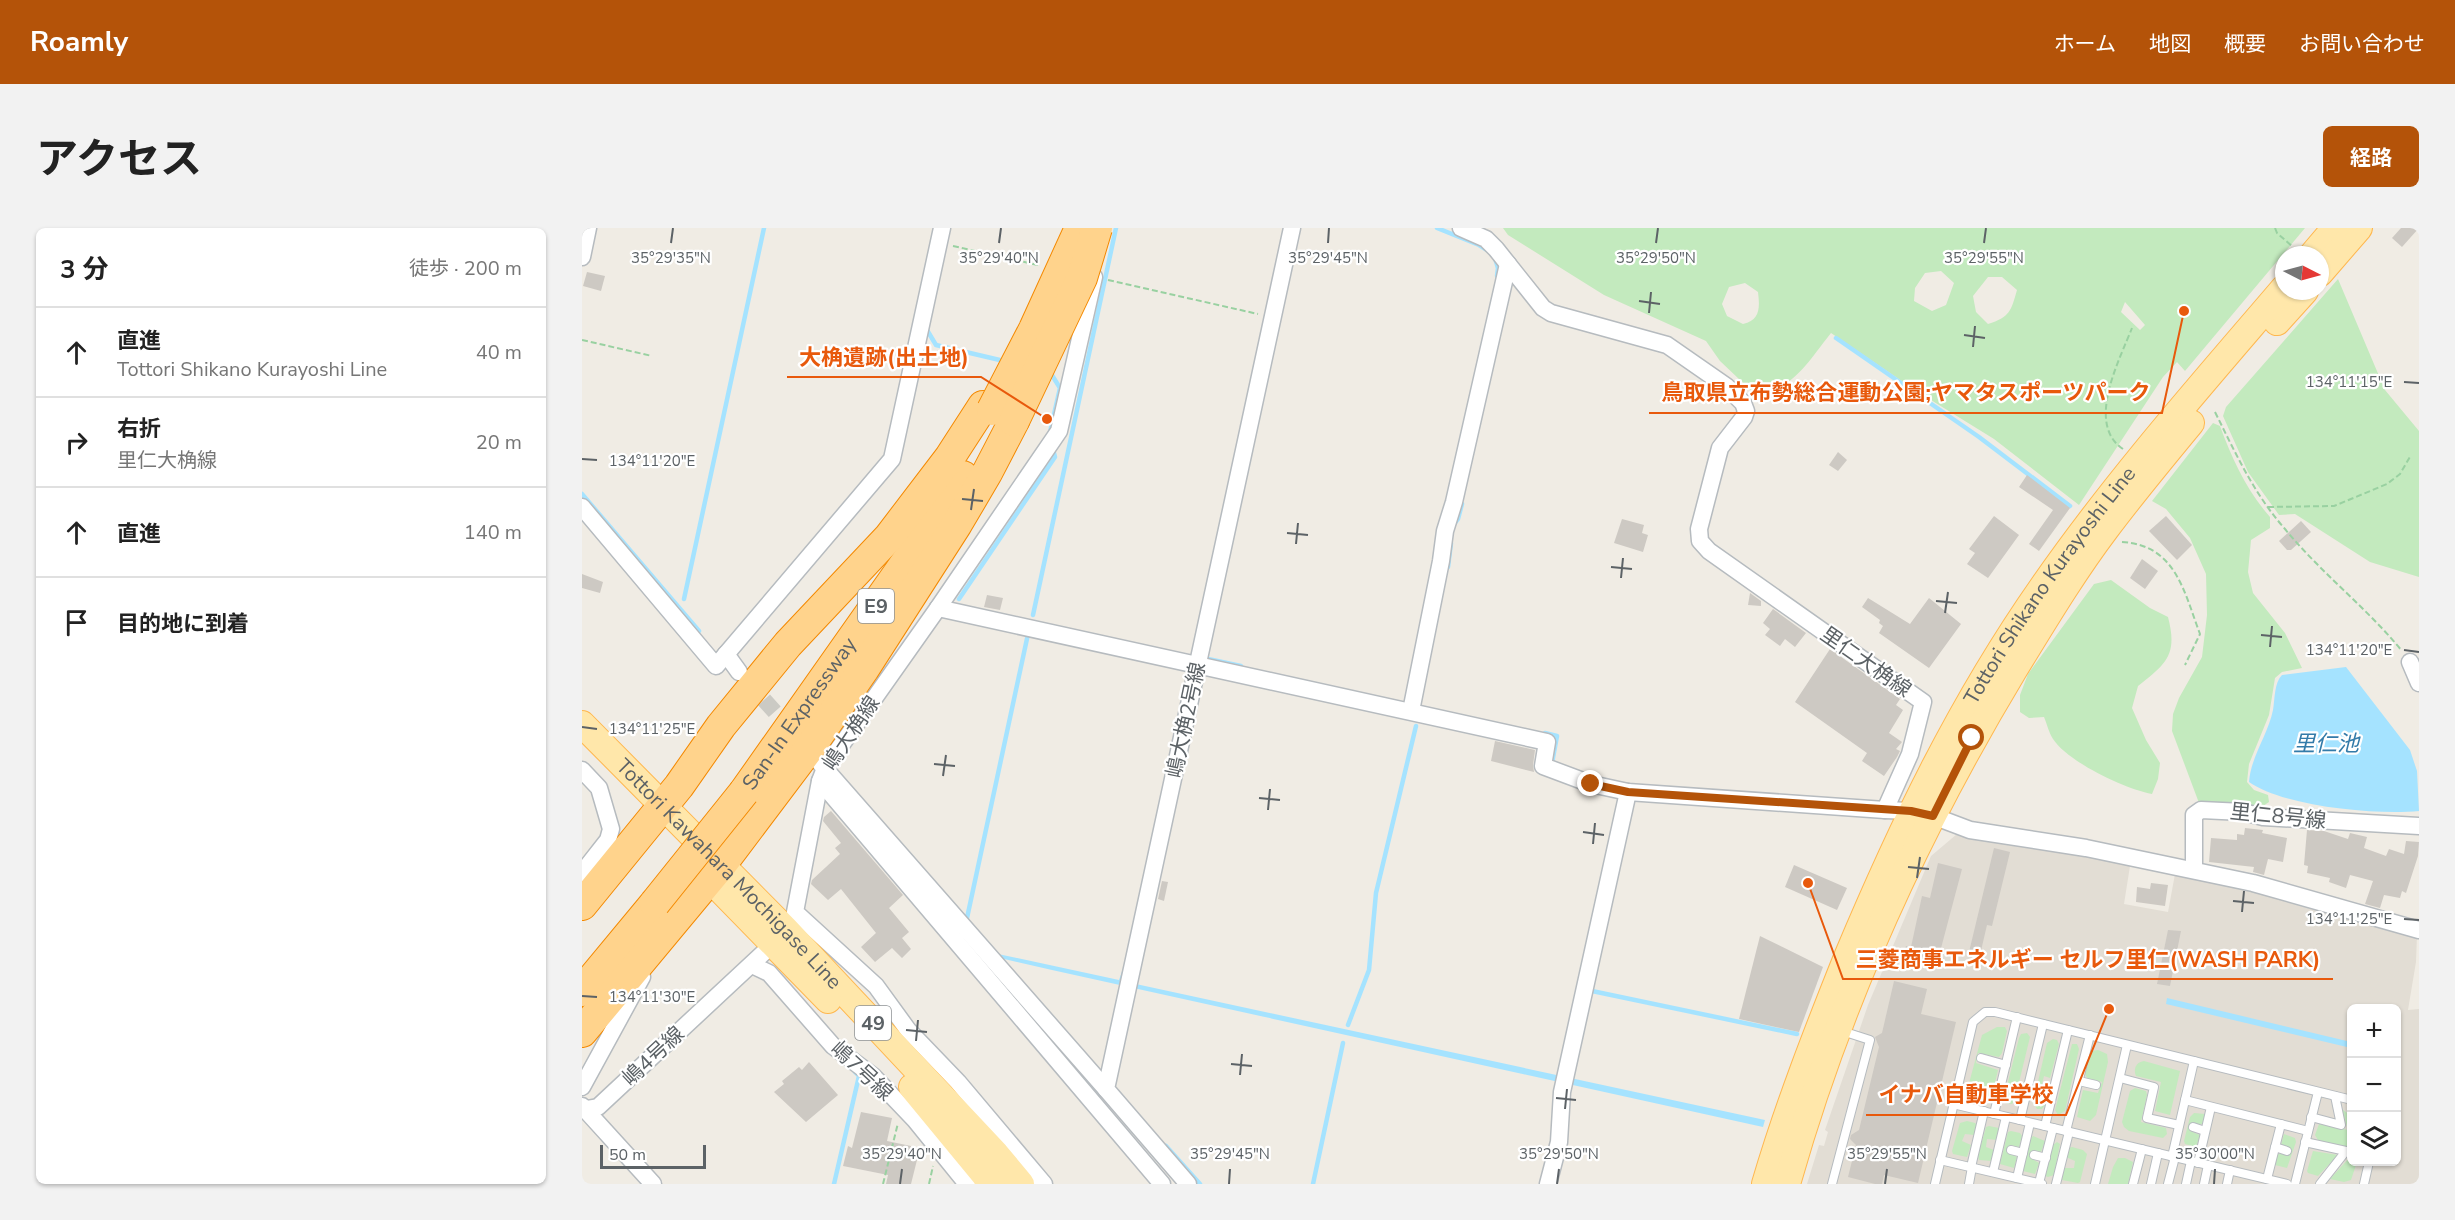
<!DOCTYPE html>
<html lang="ja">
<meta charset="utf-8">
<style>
body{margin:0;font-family:"Nunito Sans","Noto Sans JP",sans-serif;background:#f2f2f2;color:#222}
.controls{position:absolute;right:18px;bottom:18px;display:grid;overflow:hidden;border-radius:9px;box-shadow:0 2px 4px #0004}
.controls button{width:54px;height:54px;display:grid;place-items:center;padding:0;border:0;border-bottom:2px solid #e0e0e0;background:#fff;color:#222;font:30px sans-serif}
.compass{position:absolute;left:1693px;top:18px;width:54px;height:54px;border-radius:50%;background:#fff;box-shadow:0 2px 4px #0004;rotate:96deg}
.scale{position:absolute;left:18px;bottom:15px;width:106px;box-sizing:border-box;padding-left:6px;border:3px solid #5c6266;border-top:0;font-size:16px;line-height:21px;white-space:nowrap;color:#5c6266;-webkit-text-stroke:4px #fff;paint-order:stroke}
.stop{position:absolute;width:18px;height:18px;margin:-14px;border:4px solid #b45309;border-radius:50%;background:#fff}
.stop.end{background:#b45309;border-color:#fff;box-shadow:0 2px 6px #0008}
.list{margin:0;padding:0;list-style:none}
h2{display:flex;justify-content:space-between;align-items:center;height:78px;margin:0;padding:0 24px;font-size:26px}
h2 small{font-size:20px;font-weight:400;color:#767676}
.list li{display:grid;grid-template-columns:39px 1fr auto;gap:18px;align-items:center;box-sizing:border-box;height:90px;padding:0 24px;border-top:2px solid #e0e0e0}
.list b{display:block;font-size:22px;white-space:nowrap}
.list p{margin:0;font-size:20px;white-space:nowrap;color:#767676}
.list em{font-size:20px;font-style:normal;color:#767676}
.icon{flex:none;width:33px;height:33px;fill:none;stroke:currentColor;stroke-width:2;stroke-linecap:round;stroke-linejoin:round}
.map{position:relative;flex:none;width:1837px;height:956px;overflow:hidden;border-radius:9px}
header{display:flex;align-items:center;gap:36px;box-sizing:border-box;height:84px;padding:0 30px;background:#b45309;color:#fff}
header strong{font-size:28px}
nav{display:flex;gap:33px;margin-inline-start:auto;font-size:21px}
.intro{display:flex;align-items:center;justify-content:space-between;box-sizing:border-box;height:144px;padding:0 36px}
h1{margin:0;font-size:42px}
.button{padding:15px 27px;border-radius:9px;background:#b45309;color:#fff;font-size:21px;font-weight:700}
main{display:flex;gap:36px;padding:0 36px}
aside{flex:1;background:#fff;border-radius:9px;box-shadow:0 2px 4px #0004}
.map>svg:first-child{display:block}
</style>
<header>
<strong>Roamly</strong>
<nav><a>ホーム</a><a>地図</a><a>概要</a><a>お問い合わせ</a></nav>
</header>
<div class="intro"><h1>アクセス</h1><a class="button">経路</a></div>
<main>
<aside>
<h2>3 分<small>徒歩 · 200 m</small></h2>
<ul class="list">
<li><svg class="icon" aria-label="ahead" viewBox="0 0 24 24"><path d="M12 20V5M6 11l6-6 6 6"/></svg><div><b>直進</b><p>Tottori Shikano Kurayoshi Line</p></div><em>40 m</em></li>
<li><svg class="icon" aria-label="right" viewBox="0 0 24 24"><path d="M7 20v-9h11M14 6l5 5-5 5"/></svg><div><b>右折</b><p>里仁大桷線</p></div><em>20 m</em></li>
<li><svg class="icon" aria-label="ahead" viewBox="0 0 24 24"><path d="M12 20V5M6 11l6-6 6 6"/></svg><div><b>直進</b></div><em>140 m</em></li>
<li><svg class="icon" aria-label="arrive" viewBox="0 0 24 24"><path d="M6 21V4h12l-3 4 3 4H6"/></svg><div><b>目的地に到着</b></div></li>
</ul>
</aside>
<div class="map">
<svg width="1837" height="956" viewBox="0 0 1837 956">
<rect width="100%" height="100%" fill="#f0ece4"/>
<path fill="#e2ddd4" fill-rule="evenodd" d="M1375 606 1525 631 1548 638 1542 676 1586 684 1593 646 1686 666 1835 707 1834 734 1826 782 1837 781V951L1835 956H1225L1237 917 1242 918 1246 904 1243 902 1286 777 1349 628ZM1770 780H1814V934H1770Z"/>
<g fill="#c3eabe" fill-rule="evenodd">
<path d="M921 0H1723L1603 143 1595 134 1581 149 1497 277 1412 211 1336 164 1249 105C1223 138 1218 151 1178 171L1138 133 1124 113 1022 67 926 7ZM1359 43 1372 55 1364 77 1350 83 1332 73 1333 60 1343 45ZM1406 49H1420L1435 62C1429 83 1428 89 1406 96L1394 84 1391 68ZM1163 55 1176 64C1178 80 1178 92 1161 96L1145 88 1140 76 1147 59ZM1543 74 1563 97 1558 102 1539 84Z"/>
<polygon points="1756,51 1803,162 1837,203 1837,349 1788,334 1713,286 1697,287 1666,244 1641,188 1644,179"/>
<path d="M1631 195 1638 198C1650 231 1665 263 1688 289V300L1669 312 1666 344 1671 365 1703 405 1720 440 1700 444 1693 450 1687 487 1667 536 1665 554 1672 562 1686 567 1687 574 1681 578 1617 575 1590 503 1591 486 1597 470 1620 429 1625 387 1624 346 1608 310 1584 281 1570 273Z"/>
<path d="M1529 352 1568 380 1586 389C1596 427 1584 436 1556 458L1550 480 1564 512 1578 535 1576 551 1570 566C1543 561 1486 534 1471 511 1467 505 1465 496 1462 489L1447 490 1438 484V467L1446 446 1512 356Z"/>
<polygon points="1415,799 1423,799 1425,803 1420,825 1417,829 1396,825 1394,835 1416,842 1410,868 1389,866 1386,859 1400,807"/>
<polygon points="1445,805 1448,809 1433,871 1430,876 1423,875 1422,870 1437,810 1439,806"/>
<polygon points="1471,811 1475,812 1477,816 1468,850 1462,848 1455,876 1463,877 1460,881 1455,881 1451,875 1465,815"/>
<polygon points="1490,816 1495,816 1497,821 1483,883 1476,887 1473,882"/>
<polygon points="1516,822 1525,826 1526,834 1514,887 1508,893 1495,889 1501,862 1516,865 1520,854 1505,850 1503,846 1510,823"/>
<path d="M1562 833 1598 843 1588 887 1573 883 1579 854 1554 848C1551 841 1554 834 1562 833Z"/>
<polygon points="1553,860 1564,863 1565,867 1559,894 1584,900 1585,906 1581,910 1547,903 1542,899 1540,894 1548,863"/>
<polygon points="1760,881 1769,888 1769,920 1736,912 1733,907 1737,896 1766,902"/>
<polygon points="1612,885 1623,886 1621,896 1610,896 1608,903 1618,907 1614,919 1603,916 1602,913 1608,889"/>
<polygon points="1385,893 1393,895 1395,897 1392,907 1383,906 1380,913 1389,917 1385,929 1371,926 1370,923 1378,895"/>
<polygon points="1407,898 1417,900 1415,912 1405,911 1404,919 1412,922 1410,933 1397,932 1396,928 1404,899"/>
<polygon points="1429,903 1438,905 1440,908 1437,919 1428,917 1426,924 1435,929 1432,940 1418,936 1426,904"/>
<polygon points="1702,906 1713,910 1714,914 1705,940 1693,937 1696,926 1706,926 1708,920 1699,917"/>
<polygon points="1451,908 1463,913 1459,924 1450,923 1449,930 1457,935 1453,946 1441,943 1448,911"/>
<polygon points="1475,914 1478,916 1472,947 1466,949 1463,948 1470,918"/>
<polygon points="1490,919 1501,922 1505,926 1498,954 1496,955 1480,952 1482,940 1492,940 1493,933 1484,929 1486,920"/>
<polygon points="1731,923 1756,927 1736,948 1726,945 1725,943"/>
<polygon points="1769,928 1770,934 1775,934 1769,952 1762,954 1748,951"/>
<polygon points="1536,930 1543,930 1551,934 1546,956 1526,956 1531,939"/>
</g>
<g fill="#a5e3ff">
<path d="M1764 439 1828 522 1835 543 1837 583C1794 587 1703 579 1667 554 1669 528 1686 507 1691 482 1693 471 1692 455 1700 447Z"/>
<polygon points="416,726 537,752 544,732 540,753 1183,892 1181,899 470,742 418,730"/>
<polygon points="1585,770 1769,814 1769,820 1584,776"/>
</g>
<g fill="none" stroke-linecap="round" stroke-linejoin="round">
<g stroke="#a5e3ff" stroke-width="4.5">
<polyline points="855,0 897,17 905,22"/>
<polyline points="913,30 916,40 915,48"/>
<polyline points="345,99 345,102 354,117 422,133"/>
<polyline points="1254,110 1397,209 1488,278"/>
<polyline points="468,204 478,160 468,144"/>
<polyline points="0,266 117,403"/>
<polyline points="873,295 876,291 880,276"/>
<polyline points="866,339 869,315"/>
<polyline points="102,371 182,0"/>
<polyline points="377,371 473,229 471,221"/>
<polyline points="451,387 534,0"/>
<polyline points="626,431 659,438"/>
<polyline points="963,505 975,508 970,535 973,536"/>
<polyline points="385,690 446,406"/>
<polyline points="1010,763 1215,806"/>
<polyline points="766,797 787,742 794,665 834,498"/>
<polyline points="584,918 618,956"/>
<polyline points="252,956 277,848 273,844"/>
<polyline points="731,956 761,815"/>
</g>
</g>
<g fill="#cdc9c3">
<polygon points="1819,0 1837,0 1820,19 1810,10"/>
<polygon points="5,44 23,48 19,63 1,58"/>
<polygon points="1256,224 1265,232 1256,243 1247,237"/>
<polygon points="1445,247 1488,280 1457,323 1447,316 1471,282 1437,259"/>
<polygon points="1412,288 1437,307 1406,350 1385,336 1393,325 1387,321"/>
<polygon points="1584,288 1610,317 1595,332 1567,303"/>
<polygon points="1040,291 1062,297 1060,305 1066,307 1061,324 1032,315"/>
<polygon points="1719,293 1729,304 1709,322 1705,322 1697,313"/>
<polygon points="1560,331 1576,343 1563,361 1548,350"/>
<polygon points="0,346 21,354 18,365 0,360"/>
<polygon points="1168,365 1179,373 1179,378 1166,377"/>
<polygon points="405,367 421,370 418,382 402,379"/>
<polygon points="1286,370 1328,396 1347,370 1379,396 1347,440 1297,405 1301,398 1297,395 1298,392 1280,379"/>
<polygon points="1191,381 1224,405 1213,419 1203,411 1198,418 1183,407 1188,401 1181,395"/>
<polygon points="1248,421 1318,471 1314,477 1321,482 1307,505 1320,514 1314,521 1318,523 1315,529 1302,548 1280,533 1285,525 1213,474"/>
<polygon points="913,513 953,522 951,537 952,544 909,533"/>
<polygon points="249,583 321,667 307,680 327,704 320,710 329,721 320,730 310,720 293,734 279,719 294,705 259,661 246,672 229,656 230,652 258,626 253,620 259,615 241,593 242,589"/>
<polygon points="1663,600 1681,602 1680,605 1705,610 1701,634 1686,631 1682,647 1671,644 1672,639 1627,634 1629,610 1655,612 1655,606 1662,607"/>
<polygon points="1725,602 1742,603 1766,611 1768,605 1785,609 1782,620 1804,628 1807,621 1822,626 1824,613 1837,614 1836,628 1824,665 1820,663 1818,670 1802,667 1798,680 1783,676 1791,653 1768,647 1764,660 1747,654 1748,650 1725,645 1726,638 1722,637"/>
<polygon points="1412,620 1428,624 1410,698 1405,697 1398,727 1387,724"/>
<polygon points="1356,635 1380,641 1358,724 1348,721 1345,735 1321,729 1324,718 1329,719 1340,668 1348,670"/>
<polygon points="1212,637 1265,660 1255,682 1203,659"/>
<polygon points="580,653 586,654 582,673 576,671"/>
<polygon points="1569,655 1586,657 1583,678 1554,674 1555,659 1568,661"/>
<polygon points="1586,702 1599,703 1588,758 1575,756"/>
<polygon points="1178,708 1241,739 1217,804 1157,791"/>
<polygon points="1312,753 1345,761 1339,786 1374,794 1336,955 1302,947 1300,956 1293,956 1266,949 1274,917 1268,911 1269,907 1277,902 1297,819 1293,809 1300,805"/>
<polygon points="227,834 256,867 224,894 192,864 202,856 200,853 217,839 220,842"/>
<polygon points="279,884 310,890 305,913 329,918 327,927 336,928 329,956 304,956 306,947 261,938 266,918 270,920"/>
</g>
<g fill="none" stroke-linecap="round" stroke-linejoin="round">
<polyline stroke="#cbcac4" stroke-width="16" stroke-dasharray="16 8" stroke-linecap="butt" points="166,454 211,504"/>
<g stroke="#b6bbbf" stroke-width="10">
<g id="service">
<polyline points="1399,830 1424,837"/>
<polyline points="1538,850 1572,859 1565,890 1597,897"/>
<polyline points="1497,853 1514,857"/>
<polyline points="1603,872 1726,903"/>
<polyline points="1371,876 1705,956"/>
<polyline points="1412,886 1435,789"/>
<polyline points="1729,889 1759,897 1753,868"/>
<polyline points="1438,892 1461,796"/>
<polyline points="1463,898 1486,802"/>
<polyline points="1611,899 1623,903"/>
<polyline points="1484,903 1508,807"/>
<polyline points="1723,914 1764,923 1738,956"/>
<polyline points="1693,919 1705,923"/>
<polyline points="1429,922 1441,925"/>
<polyline points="1452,927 1464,930"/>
<polyline points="1590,929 1612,833"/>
<polyline points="1358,932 1460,956"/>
<polyline points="1616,935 1629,879"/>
<polyline points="1389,939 1402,883"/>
<polyline points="1411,944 1424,889"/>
<polyline points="1435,950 1448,895"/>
<polyline points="1685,951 1699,896"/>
<polyline points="1457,955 1471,900"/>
<polyline points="1250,956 1288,812 1260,803"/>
<polyline points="1353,956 1391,794 1403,784 1413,784 1770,872"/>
<polyline points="1387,956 1390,939"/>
<polyline points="1474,956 1487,904"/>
<polyline points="1513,956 1545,817"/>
<polyline points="1551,956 1560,921"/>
<polyline points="1569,956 1576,925"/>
<polyline points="1586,956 1593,929"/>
<polyline points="1604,956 1609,933"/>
<polyline points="1622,956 1626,937"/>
<polyline points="1645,956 1648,942"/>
<polyline points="1713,956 1736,864"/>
<polyline points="1782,956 1787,934"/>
</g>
</g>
<g stroke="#b6bbbf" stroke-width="19">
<g id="minor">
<polyline points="879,0 904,11 914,21 961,80 969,85 1085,117 1144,158 1161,175 1164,183 1162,189 1138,220 1117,301 1118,313 1127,323 1341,474 1328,526 1303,582 1329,583 1351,588 1388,602 1504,620 1671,655 1837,702"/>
<polyline points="0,29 6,0"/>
<polyline points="0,279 134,438 310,231 360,0"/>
<polyline points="356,380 965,514 961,538 1009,556 1046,564 1303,582"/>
<polyline points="144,426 157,444"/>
<polyline points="1828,434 1837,455"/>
<polyline points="829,483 859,333 863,303 872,274 926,36"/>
<polyline points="238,535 524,861"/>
<polyline points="0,542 17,560 29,601 26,612 0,645"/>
<polyline points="238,553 580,956"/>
<polyline points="1612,642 1612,587 1619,582 1661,584 1681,589 1837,598"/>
<polyline points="170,737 187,745 251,818 291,848 333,892 385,956"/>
<polyline points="0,859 60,749"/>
<polyline points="0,878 71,956"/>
<polyline points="0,882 16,879 191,716"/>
<polyline points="462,956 376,854 326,802 294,758 213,684 238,553 243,540 356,380 477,203 512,49"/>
<polyline points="606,956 524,861 710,0"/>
<polyline points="966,956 977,914 980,864 1046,564"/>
</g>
</g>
<g stroke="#ffb74e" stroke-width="28">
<g id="primary">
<polyline points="1730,27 1753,0"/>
<polyline points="1738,45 1777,0"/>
<polyline points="1695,94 1723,63"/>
<path id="s1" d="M0 496 203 701 414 926 439 956"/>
<polyline points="114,637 246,772"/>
<polyline points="330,859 410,956"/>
<path id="s2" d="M1183 956C1206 878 1235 804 1265 729 1320 598 1379 475 1461 358 1534 253 1619 157 1702 60"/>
<path d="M1205 956C1256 775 1335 603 1432 442 1461 395 1490 346 1524 301 1551 265 1580 230 1609 195"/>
</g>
</g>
<g stroke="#f48900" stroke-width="32">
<g id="motorway">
<path id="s3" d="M162 564 327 330 381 248"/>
<polyline points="0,677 97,558 139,498 206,416 307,309 368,229 401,178"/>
<polyline points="0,763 73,675"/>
<polyline points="0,804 139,637 231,515 282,441 375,296 405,245 432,193"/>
</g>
</g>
<g stroke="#99d1a1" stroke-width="2" stroke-dasharray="6 3" stroke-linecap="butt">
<polyline points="1693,0 1695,5 1711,19"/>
<polyline points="371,18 456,37"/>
<polyline points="526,52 676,86"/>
<polyline points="0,112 70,128"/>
<path d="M1633 184C1654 226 1672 266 1703 301 1739 345 1784 379 1820 423"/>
<path d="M1541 221C1503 196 1538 131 1550 100"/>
<polyline points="1686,279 1752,278 1805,256 1818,246 1829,227"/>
<path d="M1540 314C1594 317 1602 364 1618 406L1603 437"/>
<polyline points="301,956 316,895"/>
<polyline points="347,956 351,938"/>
</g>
<use href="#service" stroke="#fff" stroke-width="8"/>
<use href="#minor" stroke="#fff" stroke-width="16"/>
<use href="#primary" stroke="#ffe7aa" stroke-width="26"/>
<use href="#motorway" stroke="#ffd38c" stroke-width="30"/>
<g stroke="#f48900" stroke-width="32" stroke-linecap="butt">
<g id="motorway-bridge">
<polyline points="410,182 452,101 498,0"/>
<polyline points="432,193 500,50 515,0"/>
<polyline points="73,675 162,564"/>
</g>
</g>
<use href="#motorway-bridge" stroke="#ffd38c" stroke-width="30"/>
</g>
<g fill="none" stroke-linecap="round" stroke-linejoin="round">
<polyline stroke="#b45309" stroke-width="8" points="1009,556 1046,564 1329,583 1351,588 1390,510"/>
</g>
<path fill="none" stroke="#5c6266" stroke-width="2" d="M89 15 91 0M417 15 419 0M746 15 747 0M1074 15 1076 0M1402 15 1404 0M1057 73 1078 76M1067 85 1069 64M1382 107 1403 110M1391 119 1393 98M1822 154 1837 155M0 231 15 232M380 271 401 273M389 282 392 261M705 305 726 307M714 316 716 295M1029 339 1050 341M1039 350 1041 330M1354 373 1375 375M1363 385 1366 364M1679 407 1700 409M1688 419 1690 398M1822 422 1837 424M0 499 15 501M352 536 373 538M361 548 364 527M677 570 698 572M686 582 688 561M1001 604 1022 607M1011 616 1013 595M1326 639 1347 641M1335 650 1338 629M1651 673 1672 675M1660 684 1662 663M1822 691 1837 692M0 768 15 769M324 802 345 804M334 813 336 792M649 836 670 838M658 847 660 826M974 870 994 872M983 881 985 861M318 956 320 941M647 956 648 941M975 956 977 941M1303 956 1305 941M1632 956 1633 941"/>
<g text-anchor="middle" stroke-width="4.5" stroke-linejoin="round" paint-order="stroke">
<g fill="#fff" stroke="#8d9194" stroke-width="1.5">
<rect x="276" y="361" width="36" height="34" rx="4.5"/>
<rect x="273" y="778" width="36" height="34" rx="4.5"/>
</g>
<g font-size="20" font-weight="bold" fill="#5c6266">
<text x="294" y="385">E9</text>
<text x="291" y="802">49</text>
</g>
<g font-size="21" fill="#5c6266" stroke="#fff">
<text dy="7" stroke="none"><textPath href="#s2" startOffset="666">Tottori Shikano Kurayoshi Line</textPath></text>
<text transform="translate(1284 434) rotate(35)" y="7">里仁大桷線</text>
<text dy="7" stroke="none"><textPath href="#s3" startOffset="96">San-In Expressway</textPath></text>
<text transform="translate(604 492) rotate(-78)" y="7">嶋大桷2号線</text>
<text transform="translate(269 505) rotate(-56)" y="7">嶋大桷線</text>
<text transform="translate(1696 588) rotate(6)" y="7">里仁8号線</text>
<text dy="7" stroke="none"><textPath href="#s1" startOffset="210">Tottori Kawahara Mochigase Line</textPath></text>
<text transform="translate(71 828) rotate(-43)" y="7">嶋4号線</text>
<text transform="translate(280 843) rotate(43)" y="7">嶋7号線</text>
</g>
<g font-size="22" font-style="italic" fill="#337ba9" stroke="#fff">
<text x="1744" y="523">里仁池</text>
</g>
</g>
<g font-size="15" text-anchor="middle" fill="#5c6266" stroke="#fff" stroke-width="4.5" stroke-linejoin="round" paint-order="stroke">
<text x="89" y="35">35°29'35"N</text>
<text x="417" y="35">35°29'40"N</text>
<text x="746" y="35">35°29'45"N</text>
<text x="1074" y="35">35°29'50"N</text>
<text x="1402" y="35">35°29'55"N</text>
<text x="1767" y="159">134°11'15"E</text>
<text x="70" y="238">134°11'20"E</text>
<text x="1767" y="427">134°11'20"E</text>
<text x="70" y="506">134°11'25"E</text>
<text x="1767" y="696">134°11'25"E</text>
<text x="70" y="774">134°11'30"E</text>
<text x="320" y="931">35°29'40"N</text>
<text x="648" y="931">35°29'45"N</text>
<text x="977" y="931">35°29'50"N</text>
<text x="1305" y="931">35°29'55"N</text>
<text x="1633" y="931">35°30'00"N</text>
</g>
<path fill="none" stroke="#e8590c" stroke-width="2" d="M465 191L399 149H205M1602 83L1580 185H1067M1226 655L1261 751H1751M1527 781L1484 887H1284"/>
<g fill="#e8590c" stroke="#fff" stroke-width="2">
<circle cx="465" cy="191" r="6"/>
<circle cx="1602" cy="83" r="6"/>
<circle cx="1226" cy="655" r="6"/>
<circle cx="1527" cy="781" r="6"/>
</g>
<g font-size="22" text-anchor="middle" font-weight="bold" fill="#e8590c" stroke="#fff" stroke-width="4.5" stroke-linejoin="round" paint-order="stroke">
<text x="302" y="137">大桷遺跡(出土地)</text>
<text x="1324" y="172">鳥取県立布勢総合運動公園;ヤマタスポーツパーク</text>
<text x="1506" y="739">三菱商事エネルギー セルフ里仁(WASH PARK)</text>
<text x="1384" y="874">イナバ自動車学校</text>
</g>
</svg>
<div class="controls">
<button>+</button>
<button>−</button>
<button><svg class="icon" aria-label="layers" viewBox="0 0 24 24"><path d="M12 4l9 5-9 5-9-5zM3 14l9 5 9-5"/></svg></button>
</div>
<svg class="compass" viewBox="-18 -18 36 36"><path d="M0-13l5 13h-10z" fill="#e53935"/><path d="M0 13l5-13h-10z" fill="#767676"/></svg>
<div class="scale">50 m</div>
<div class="stop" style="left:1390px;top:510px"></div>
<div class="stop end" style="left:1009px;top:556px"></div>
</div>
</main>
